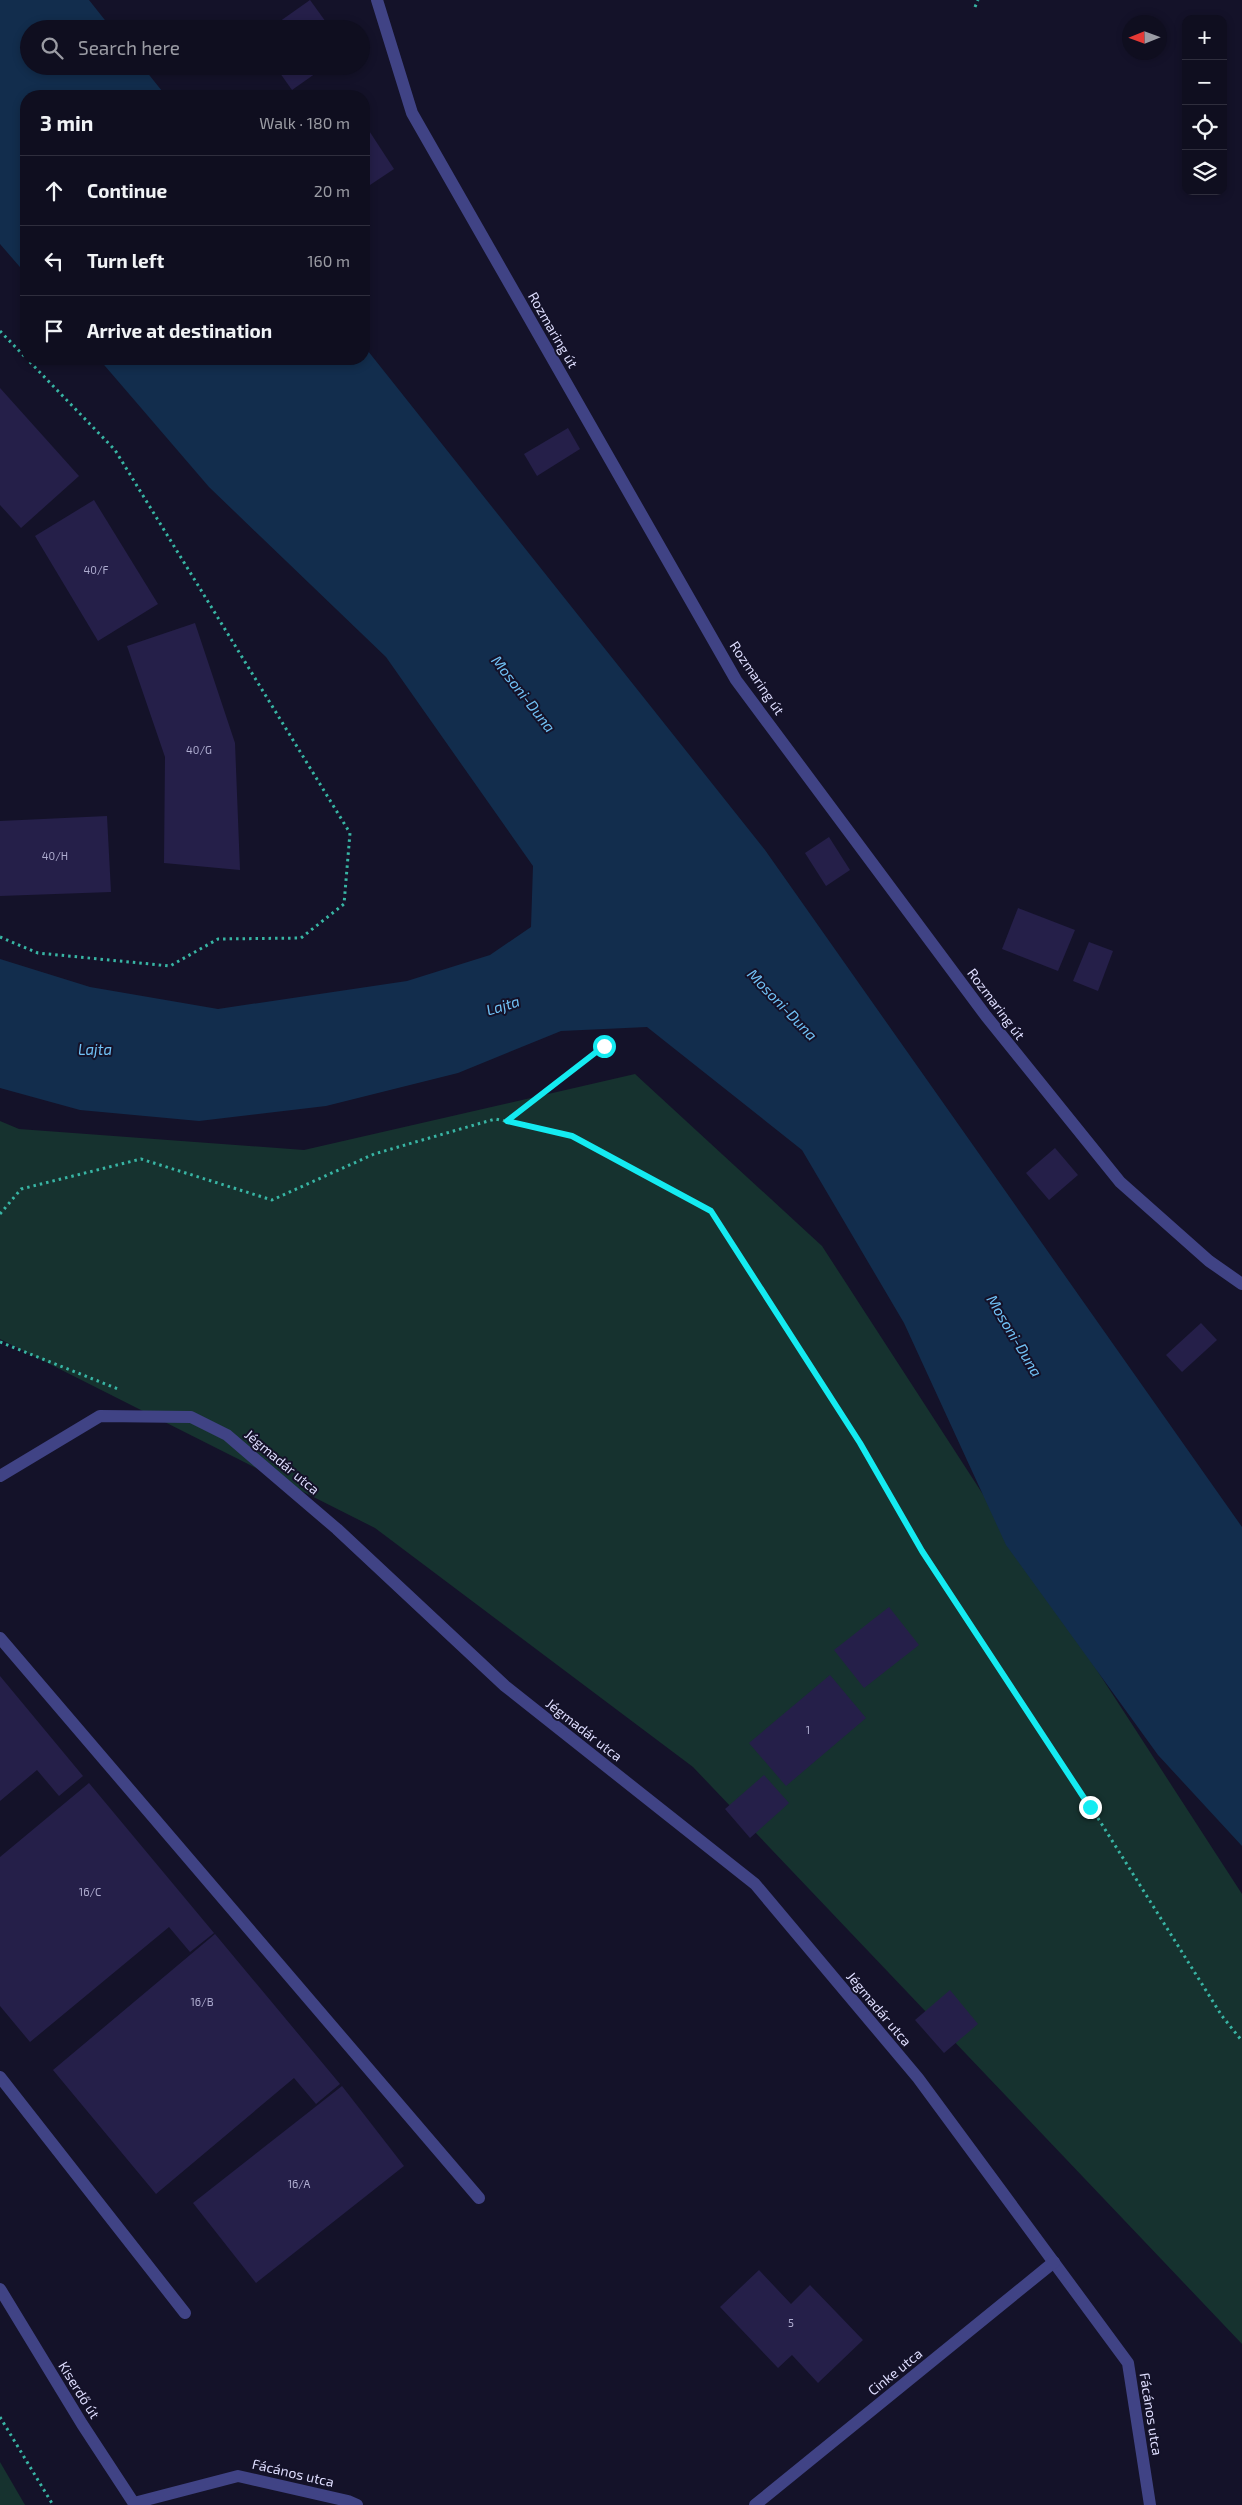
<!DOCTYPE html>
<meta charset="utf-8">
<style>
body{margin:0;font-family:"Exo 2",sans-serif;background:#1d1c2c;color:#f1f3f6}
.controls{position:absolute;right:15px;top:15px;display:grid;overflow:hidden;border-radius:10px;box-shadow:0 2px 8px #0003}
.controls button{width:45px;height:45px;display:grid;place-items:center;padding:0;border:0;border-bottom:1px solid #2f2e3d;background:#0f0e1f;color:#f1f3f6;font:25px sans-serif}
.compass{position:absolute;left:1122px;top:15px;width:45px;height:45px;border-radius:50%;background:#0f0e1f;box-shadow:0 2px 8px #0003;rotate:269deg}
.stop{position:absolute;width:15px;height:15px;margin:-11px;border:4px solid #14ebf1;border-radius:50%;background:#fff}
.stop.end{background:#14ebf1;border-color:#fff;box-shadow:0 1px 5px #0008}
.list{margin:0;padding:0;list-style:none}
h2{display:flex;justify-content:space-between;align-items:center;height:65px;margin:0;padding:0 20px;font-size:21px}
h2 small{font-size:16px;font-weight:400;color:#9b9ca4}
.list li{display:grid;grid-template-columns:32px 1fr auto;gap:15px;align-items:center;box-sizing:border-box;height:70px;padding:0 20px;border-top:1px solid #2f2e3d}
.list b{display:block;font-size:19px;white-space:nowrap}
.list em{font-size:16px;font-style:normal;color:#9b9ca4}
.icon{flex:none;width:28px;height:28px;fill:none;stroke:currentColor;stroke-width:2;stroke-linecap:round;stroke-linejoin:round}
.map{position:relative;flex:none;width:1242px;height:2505px;overflow:hidden}
.search{position:absolute;background:#0f0e1f;box-shadow:0 2px 8px #0003;left:20px;top:20px;width:350px;height:55px;display:flex;align-items:center;gap:12px;box-sizing:border-box;padding:0 18px;border-radius:28px;color:#9b9ca4;font-size:19px}
.panel{position:absolute;background:#0f0e1f;box-shadow:0 2px 8px #0003;left:20px;top:90px;width:350px;height:275px;border-radius:20px}
.map>svg:first-child{display:block}
</style>
<div class="map">
<svg width="1242" height="2505" viewBox="0 0 1242 2505">
<rect width="100%" height="100%" fill="#141229"/>
<g fill="#16322f">
<polygon points="635,1074 822,1246 1242,1894 1242,2344 693,1767 375,1528 0,1339 0,1121 19,1129 304,1150"/>
<polygon points="0,2462 25,2505 0,2505"/>
</g>
<g fill="#122d4d">
<polygon points="0,0 89,0 112,29 29,29 29,66 142,66 166,96 26,96 26,274 0,244"/>
<polygon points="364,346 765,850 1242,1527 1242,1846 1158,1755 1006,1545 904,1323 802,1150 647,1027 561,1031 458,1073 326,1106 199,1121 80,1110 0,1088 0,959 90,987 218,1009 407,981 490,955 531,927 533,866 386,657 209,487 99,359 364,359"/>
</g>
<g fill="#251f49">
<polygon points="310,0 331,29 269,29"/>
<polygon points="275,66 326,66 292,90"/>
<polygon points="364,123 394,169 364,189"/>
<polygon points="0,388 79,476 21,528 0,505"/>
<polygon points="568,428 580,449 537,476 524,454"/>
<polygon points="94,500 158,604 98,641 35,536"/>
<polygon points="195,623 235,743 240,870 164,863 165,757 127,646"/>
<polygon points="107,816 111,892 0,896 0,821"/>
<polygon points="829,837 850,870 826,886 805,853"/>
<polygon points="1018,908 1075,930 1058,971 1002,949"/>
<polygon points="1089,942 1113,951 1098,991 1073,981"/>
<polygon points="1055,1148 1078,1175 1049,1200 1026,1173"/>
<polygon points="1201,1323 1217,1340 1182,1372 1166,1355"/>
<polygon points="889,1607 919,1645 864,1688 834,1650"/>
<polygon points="830,1675 866,1718 786,1786 749,1743"/>
<polygon points="0,1676 83,1776 59,1796 37,1770 0,1801"/>
<polygon points="764,1775 789,1803 750,1838 725,1809"/>
<polygon points="89,1783 214,1933 190,1952 169,1927 30,2042 0,2006 0,1857"/>
<polygon points="215,1934 340,2084 316,2104 294,2078 156,2194 53,2070"/>
<polygon points="950,1990 978,2024 944,2053 915,2020"/>
<polygon points="342,2086 404,2166 256,2283 193,2203"/>
<polygon points="759,2270 791,2304 810,2285 863,2340 818,2383 792,2355 778,2368 720,2307"/>
</g>
<g fill="none" stroke-linecap="round" stroke-linejoin="round">
<g stroke="#38b5a4" stroke-width="3" stroke-dasharray="2.5 4" stroke-linecap="butt">
<polyline points="975,7 978,0"/>
<polyline points="0,331 26,358"/>
<polyline points="0,937 38,953 170,966 218,939 301,938 344,904 350,833 115,450 27,359"/>
<polyline points="507,1121 605,1046"/>
<polyline points="0,1214 21,1189 141,1159 272,1200 374,1154 495,1119 572,1135 711,1211 860,1443 922,1551 1091,1807 1222,2016 1242,2041"/>
<polyline points="0,1342 118,1389"/>
<polyline points="0,2417 53,2505"/>
</g>
<g stroke="#404385" stroke-width="12">
<polyline points="377,0 412,113 736,680 986,1016 1120,1182 1209,1261 1242,1284"/>
<polyline points="0,1476 100,1416 191,1417 227,1435 337,1529 505,1686 755,1884 918,2078 1128,2363 1150,2505"/>
<polyline points="0,1638 479,2198"/>
<polyline points="0,2077 185,2313"/>
<polyline points="0,2289 82,2424 135,2505"/>
<polyline points="134,2503 238,2476 348,2501 357,2505"/>
<polyline points="755,2505 1054,2262"/>
</g>
</g>
<g fill="none" stroke-linecap="round" stroke-linejoin="round">
<polyline stroke="#14ebf1" stroke-width="6" points="604,1046 507,1121 572,1136 711,1211 860,1443 922,1551 1090,1807"/>
</g>
<g text-anchor="middle" stroke-width="4" stroke-linejoin="round" paint-order="stroke">
<g font-size="11" fill="#afadd0">
<text x="96" y="574">40/F</text>
<text x="199" y="754">40/G</text>
<text x="55" y="860">40/H</text>
<text x="808" y="1734">1</text>
<text x="90" y="1896">16/C</text>
<text x="202" y="2006">16/B</text>
<text x="299" y="2188">16/A</text>
<text x="791" y="2327">5</text>
</g>
<g font-size="14" fill="#dddcfd" stroke="#141229">
<text transform="translate(553 330) rotate(60)" y="5">Rozmaring út</text>
<text transform="translate(757 678) rotate(56)" y="5">Rozmaring út</text>
<text transform="translate(996 1004) rotate(53)" y="5">Rozmaring út</text>
<text transform="translate(282 1462) rotate(40)" y="5">Jégmadár utca</text>
<text transform="translate(584 1730) rotate(38)" y="5">Jégmadár utca</text>
<text transform="translate(879 2009) rotate(50)" y="5">Jégmadár utca</text>
<text transform="translate(895 2372) rotate(-39)" y="5">Cinke utca</text>
<text transform="translate(79 2390) rotate(58)" y="5">Kiserdő út</text>
<text transform="translate(1151 2414) rotate(81)" y="5">Fácános utca</text>
<text transform="translate(293 2473) rotate(13)" y="5">Fácános utca</text>
</g>
<g font-size="15" font-style="italic" fill="#71c2f6" stroke="#141229">
<text transform="translate(523 694) rotate(52)" y="5">Mosoni-Duna</text>
<text transform="translate(782 1005) rotate(46)" y="5">Mosoni-Duna</text>
<text transform="translate(503 1006) rotate(-17)" y="5">Lajta</text>
<text x="95" y="1055">Lajta</text>
<text transform="translate(1014 1336) rotate(59)" y="5">Mosoni-Duna</text>
</g>
</g>
</svg>
<div class="controls">
<button>+</button>
<button>−</button>
<button><svg class="icon" aria-label="locate" viewBox="0 0 24 24"><circle cx="12" cy="12" r="6"/><path d="M12 2v4M12 18v4M2 12h4M18 12h4"/></svg></button>
<button><svg class="icon" aria-label="layers" viewBox="0 0 24 24"><path d="M12 4l9 5-9 5-9-5zM3 14l9 5 9-5"/></svg></button>
</div>
<svg class="compass" viewBox="-18 -18 36 36"><path d="M0-13l5 13h-10z" fill="#e53935"/><path d="M0 13l5-13h-10z" fill="#9b9ca4"/></svg>
<div class="stop" style="left:604px;top:1046px"></div>
<div class="stop end" style="left:1090px;top:1807px"></div>
<div class="search"><svg class="icon" aria-label="search" viewBox="0 0 24 24"><circle cx="10" cy="10" r="6"/><path d="M15 15l6 6"/></svg>Search here</div>
<section class="panel">
<h2>3 min<small>Walk · 180 m</small></h2>
<ul class="list">
<li><svg class="icon" aria-label="ahead" viewBox="0 0 24 24"><path d="M12 20V5M6 11l6-6 6 6"/></svg><div><b>Continue</b></div><em>20 m</em></li>
<li><svg class="icon" aria-label="left" viewBox="0 0 24 24"><path d="M17 20v-9H6M10 6l-5 5 5 5"/></svg><div><b>Turn left</b></div><em>160 m</em></li>
<li><svg class="icon" aria-label="arrive" viewBox="0 0 24 24"><path d="M6 21V4h12l-3 4 3 4H6"/></svg><div><b>Arrive at destination</b></div></li>
</ul>
</section>
</div>
